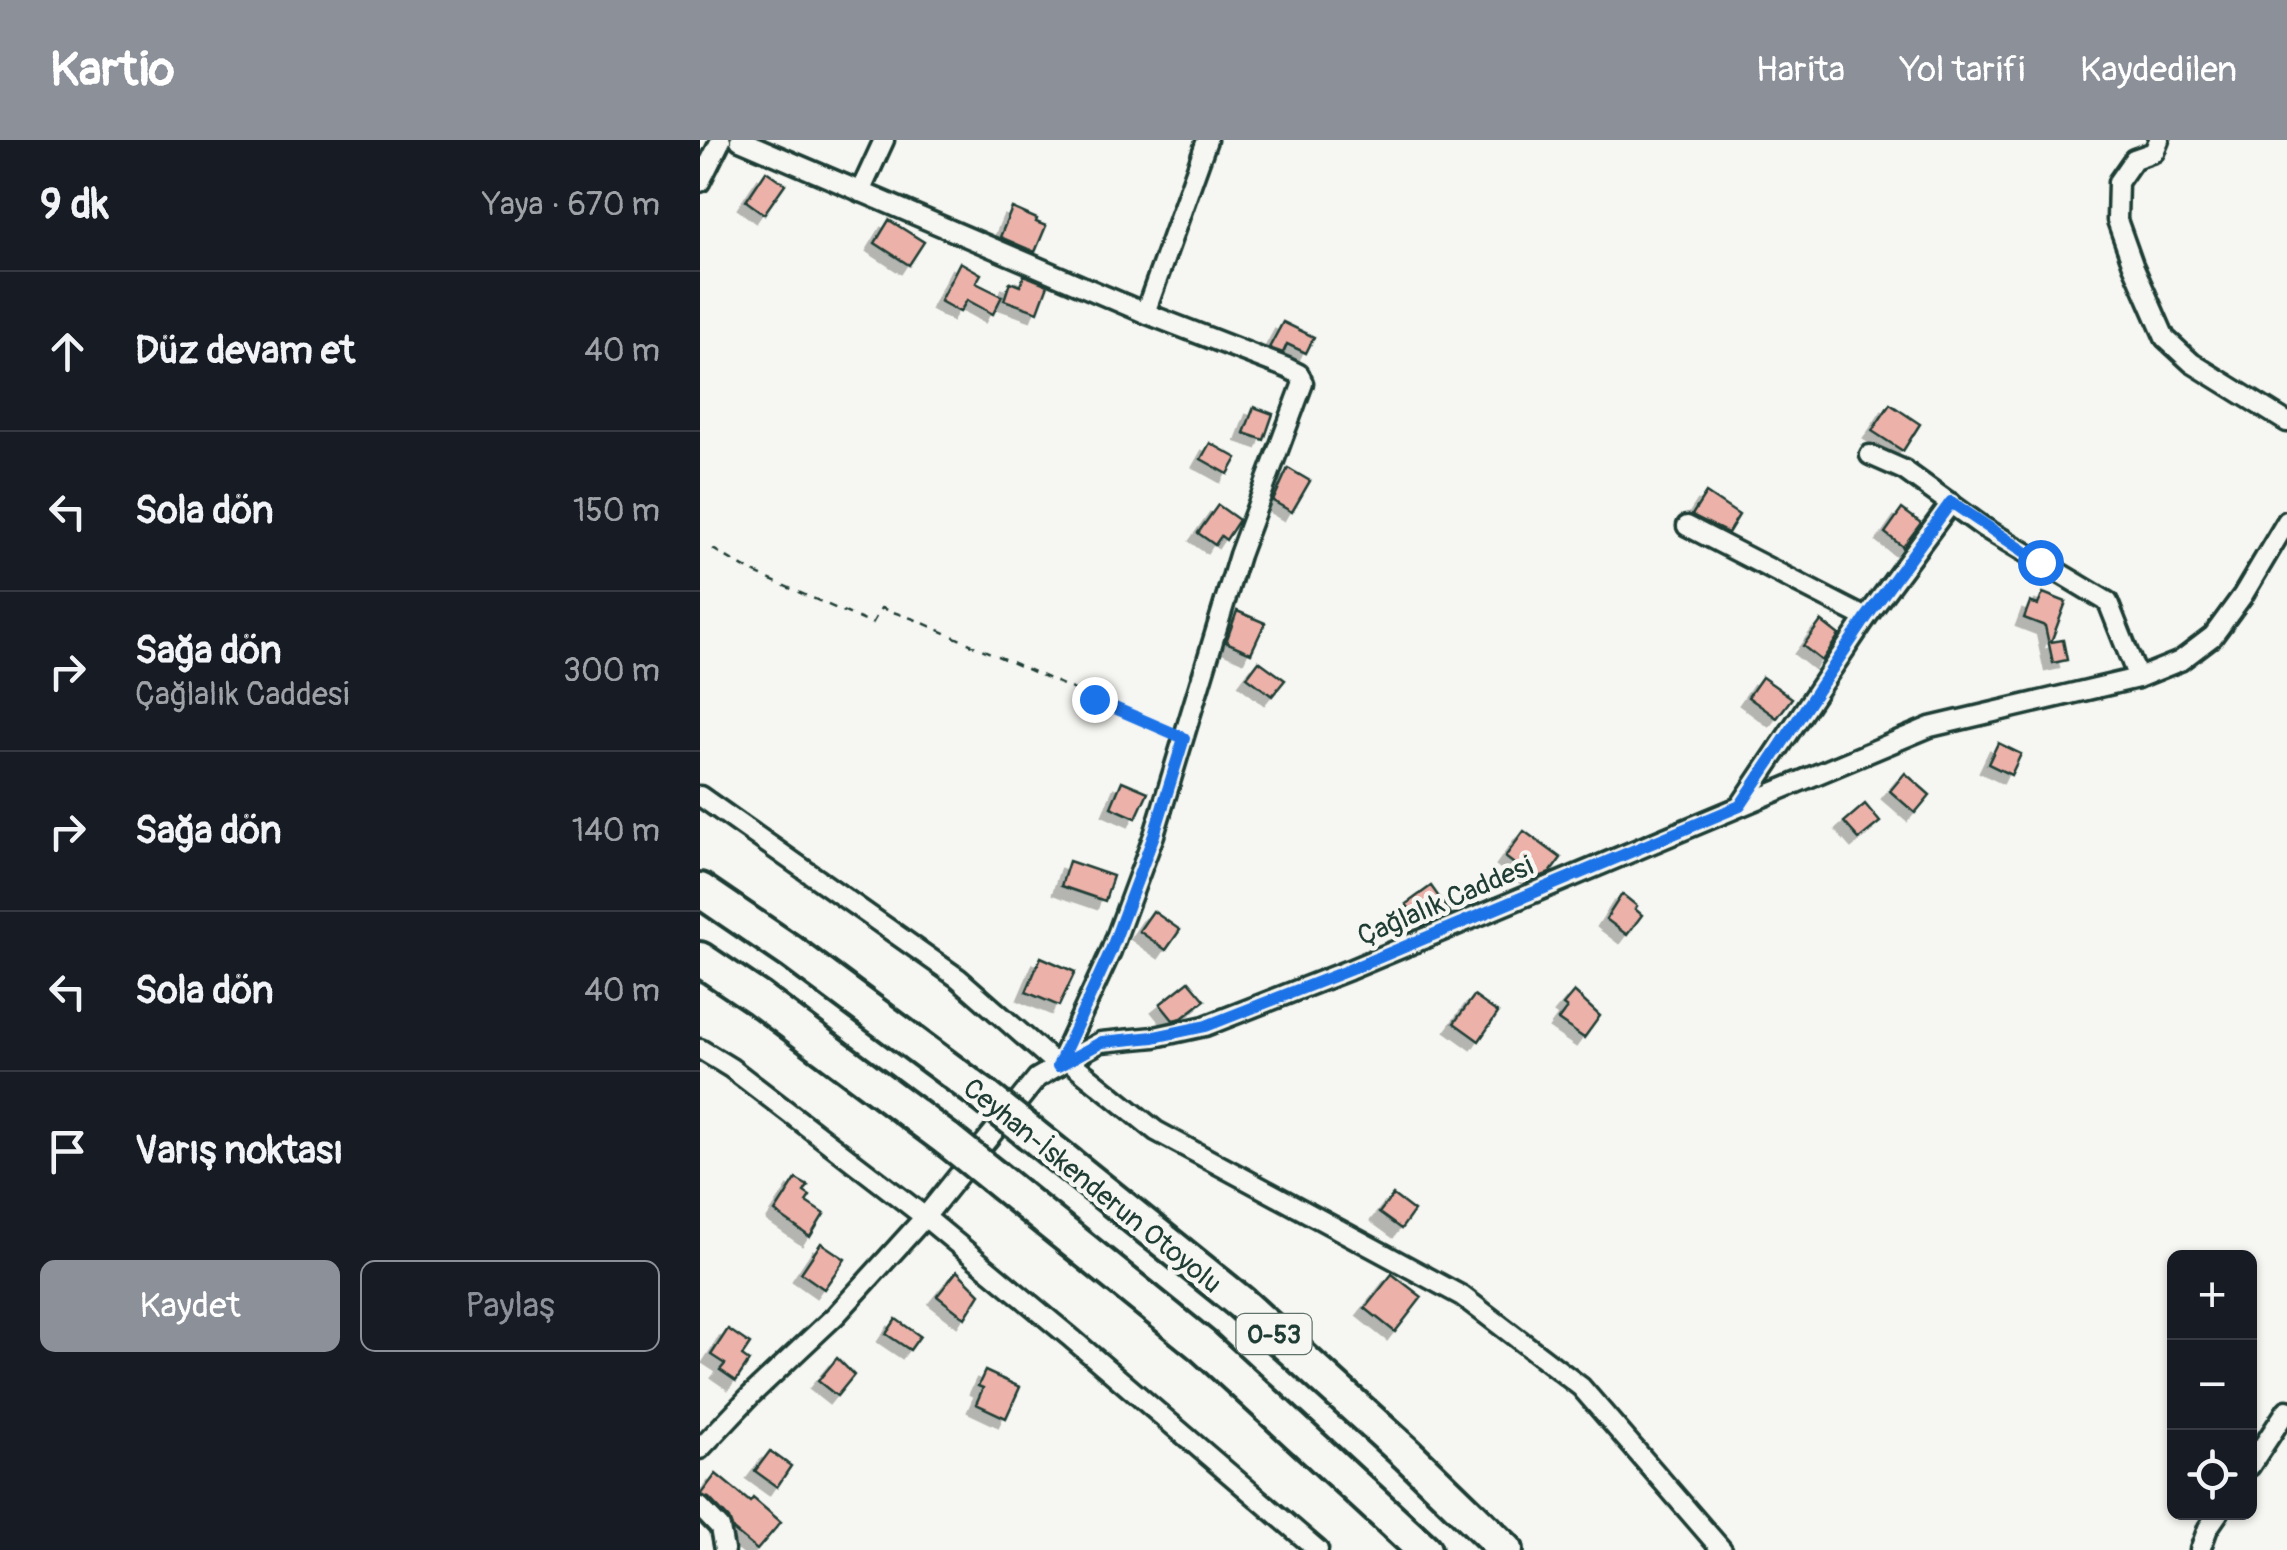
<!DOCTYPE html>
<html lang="tr">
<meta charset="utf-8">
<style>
body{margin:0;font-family:Pangolin,sans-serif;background:#242831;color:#f1f3f6}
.controls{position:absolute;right:30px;bottom:30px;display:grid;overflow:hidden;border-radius:15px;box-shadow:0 2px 8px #0004}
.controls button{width:90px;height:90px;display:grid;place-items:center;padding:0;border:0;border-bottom:2px solid #363941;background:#171b24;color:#f1f3f6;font:50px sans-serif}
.stop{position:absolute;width:30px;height:30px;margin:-22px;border:8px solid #1a73e8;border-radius:50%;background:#fff}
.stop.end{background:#1a73e8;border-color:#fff;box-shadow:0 2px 10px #0008}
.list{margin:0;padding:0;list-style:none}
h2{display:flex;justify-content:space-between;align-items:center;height:130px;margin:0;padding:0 40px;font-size:42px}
h2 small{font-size:32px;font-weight:400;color:#9ea1a6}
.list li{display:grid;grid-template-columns:65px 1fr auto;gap:30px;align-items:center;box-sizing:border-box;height:160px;padding:0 40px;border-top:2px solid #363941}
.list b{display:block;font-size:38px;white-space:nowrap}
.list p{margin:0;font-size:32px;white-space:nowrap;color:#9ea1a6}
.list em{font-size:32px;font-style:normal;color:#9ea1a6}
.actions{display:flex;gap:20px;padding:30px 40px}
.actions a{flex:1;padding:22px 0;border:2px solid #8c9099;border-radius:15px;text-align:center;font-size:35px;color:#8c9099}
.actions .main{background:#8c9099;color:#fff}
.icon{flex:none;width:55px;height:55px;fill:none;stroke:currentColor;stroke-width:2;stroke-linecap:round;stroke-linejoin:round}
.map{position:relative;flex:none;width:1587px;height:1410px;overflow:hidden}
header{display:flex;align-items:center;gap:60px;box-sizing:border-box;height:140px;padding:0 50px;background:#8c9099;color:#fff}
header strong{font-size:48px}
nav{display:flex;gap:55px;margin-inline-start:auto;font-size:35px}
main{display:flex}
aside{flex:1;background:#171b24}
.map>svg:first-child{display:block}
</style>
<header>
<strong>Kartio</strong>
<nav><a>Harita</a><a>Yol tarifi</a><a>Kaydedilen</a></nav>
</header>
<main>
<aside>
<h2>9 dk<small>Yaya · 670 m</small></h2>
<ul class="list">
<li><svg class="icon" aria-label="ahead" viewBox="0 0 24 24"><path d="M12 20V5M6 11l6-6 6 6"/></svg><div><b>Düz devam et</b></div><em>40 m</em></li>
<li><svg class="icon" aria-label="left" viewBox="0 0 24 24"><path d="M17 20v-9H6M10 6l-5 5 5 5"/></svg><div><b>Sola dön</b></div><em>150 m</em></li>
<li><svg class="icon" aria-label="right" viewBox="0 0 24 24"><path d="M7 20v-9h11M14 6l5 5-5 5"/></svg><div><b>Sağa dön</b><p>Çağlalık Caddesi</p></div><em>300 m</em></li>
<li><svg class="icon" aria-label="right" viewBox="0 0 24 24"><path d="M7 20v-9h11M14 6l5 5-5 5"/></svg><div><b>Sağa dön</b></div><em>140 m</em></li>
<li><svg class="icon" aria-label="left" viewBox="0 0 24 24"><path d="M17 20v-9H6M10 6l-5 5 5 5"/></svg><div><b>Sola dön</b></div><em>40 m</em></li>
<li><svg class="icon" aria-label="arrive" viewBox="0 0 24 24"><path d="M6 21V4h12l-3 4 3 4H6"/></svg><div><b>Varış noktası</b></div></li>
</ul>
<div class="actions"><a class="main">Kaydet</a><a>Paylaş</a></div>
</aside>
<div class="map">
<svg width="1587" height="1410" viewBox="0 0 1587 1410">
<defs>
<filter id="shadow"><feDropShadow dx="-8" dy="8" stdDeviation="0" flood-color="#0004"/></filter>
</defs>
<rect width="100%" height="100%" fill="#f6f6f2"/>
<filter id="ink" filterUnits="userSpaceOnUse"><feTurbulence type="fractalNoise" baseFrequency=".01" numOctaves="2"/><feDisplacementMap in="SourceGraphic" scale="20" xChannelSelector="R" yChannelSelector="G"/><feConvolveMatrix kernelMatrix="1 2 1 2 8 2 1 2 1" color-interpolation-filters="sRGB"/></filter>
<g filter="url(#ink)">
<g fill="#ecb2a9" stroke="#1f3d34" stroke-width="2.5" filter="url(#shadow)">
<polygon points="66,31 85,44 64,74 46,61"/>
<polygon points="312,68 337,79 336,82 346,86 335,112 300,97"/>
<polygon points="189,80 224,102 209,125 175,103"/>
<polygon points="260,122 281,134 276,143 302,156 293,174 267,160 260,172 240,161"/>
<polygon points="324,135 348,145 338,172 304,160 310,142 320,146"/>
<polygon points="583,182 614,197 606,213 587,204 583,213 569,208"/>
<polygon points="1190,264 1220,284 1203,311 1172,291"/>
<polygon points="554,267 573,274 564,300 544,293"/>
<polygon points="510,303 537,318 528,334 501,319"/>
<polygon points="588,328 610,341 592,372 573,361"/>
<polygon points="1006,353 1039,375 1028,393 992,375"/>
<polygon points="518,365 539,380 526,400 521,396 515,405 498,393"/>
<polygon points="1202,369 1221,383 1203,407 1185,393"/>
<polygon points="1343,453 1366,462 1351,502 1363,500 1367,520 1353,523 1345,486 1324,478 1330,462 1338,465"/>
<polygon points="537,471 565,483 551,513 526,502"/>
<polygon points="1121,481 1139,495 1122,521 1103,506"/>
<polygon points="559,521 585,540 572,556 547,537"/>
<polygon points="1062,537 1092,558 1077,578 1048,557"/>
<polygon points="1298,603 1321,614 1311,635 1288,624"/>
<polygon points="1205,633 1230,655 1215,673 1190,651"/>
<polygon points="422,641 448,652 436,678 411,667"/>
<polygon points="1165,664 1180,682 1159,699 1144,682"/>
<polygon points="824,691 861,718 850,733 834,739 805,717"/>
<polygon points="369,721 413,736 405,761 361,746"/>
<polygon points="731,746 751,774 722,786 706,764"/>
<polygon points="922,754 937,766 935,769 942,775 927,795 906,779"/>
<polygon points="453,771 480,790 466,810 439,791"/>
<polygon points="341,817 375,832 359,866 326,852"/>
<polygon points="489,841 505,860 482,878 473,880 460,864"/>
<polygon points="874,852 900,876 884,898 858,880 867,868 863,865"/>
<polygon points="774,856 798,873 779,901 754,883"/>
<polygon points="96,1039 108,1046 104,1052 110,1056 106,1062 124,1074 110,1097 75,1072"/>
<polygon points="693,1055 714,1071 701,1089 679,1073"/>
<polygon points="121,1103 145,1119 124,1149 101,1133"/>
<polygon points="257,1131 280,1154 265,1178 237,1156"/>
<polygon points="692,1134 722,1157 695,1192 665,1168"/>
<polygon points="196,1179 220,1196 210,1210 186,1194"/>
<polygon points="28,1189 50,1204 42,1216 49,1221 36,1241 20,1230 25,1224 11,1215"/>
<polygon points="137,1218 154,1235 137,1256 118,1241"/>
<polygon points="285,1231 320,1247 306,1278 276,1264 283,1248 278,1246"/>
<polygon points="70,1311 91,1326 77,1347 55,1331"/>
<polygon points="16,1334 50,1362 53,1358 81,1382 57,1410 33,1390 29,1379 9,1358 0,1355"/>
</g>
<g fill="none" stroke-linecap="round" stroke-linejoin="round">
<g stroke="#1f3d34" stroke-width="25">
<g id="street">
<polyline points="1459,0 1454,12 1434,19 1418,42 1417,80 1433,125 1465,198 1492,223 1587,282"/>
<polyline points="0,42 21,0"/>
<polyline points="160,52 184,0"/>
<polyline points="445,173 507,0"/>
<polyline points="1170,315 1204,330 1283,387 1408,462 1438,538"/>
<polyline points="987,386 1166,478"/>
<polyline points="0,656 258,838 358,926 411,811 454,695 539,415 603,243 599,234 587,228 445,173 40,0"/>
<polyline points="1040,666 1166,478 1251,363"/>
<polyline points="0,909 31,928 225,1077 370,1197 618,1410"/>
<polyline points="368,920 456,991 762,1156 881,1247 1022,1410"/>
<polyline points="0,1309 51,1255 136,1175 225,1077 337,938 368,920 401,902 455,897 505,886 649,830 1230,587 1438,538 1480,521 1513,496 1543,455 1587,381"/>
<polyline points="1550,1326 1587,1270"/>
<polyline points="0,1367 20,1388 24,1410"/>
<polyline points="1500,1410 1508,1388 1519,1372"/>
</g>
</g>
<g stroke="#1f3d34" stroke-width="40">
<g id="highway">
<polyline points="0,750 91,812 283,955"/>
<polyline points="0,819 58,858 248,1000"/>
<polyline points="330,993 540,1162 707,1314 806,1410"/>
<polyline points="294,1037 503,1206 724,1410"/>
</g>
</g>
<polyline stroke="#1f3d34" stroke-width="2.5" stroke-dasharray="8 8" stroke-linecap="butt" points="13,409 50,431 172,484 181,468 214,479 469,592"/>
<use href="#street" stroke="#f6f6f2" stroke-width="18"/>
<use href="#highway" stroke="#f6f6f2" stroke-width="32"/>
<g stroke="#1f3d34" stroke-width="40" stroke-linecap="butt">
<g id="highway-bridge">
<polyline points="283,955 330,993"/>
<polyline points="248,1000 294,1037"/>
</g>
</g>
<use href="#highway-bridge" stroke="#f6f6f2" stroke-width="32"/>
</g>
</g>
<g fill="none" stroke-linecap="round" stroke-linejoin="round" filter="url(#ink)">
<polyline stroke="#1a73e8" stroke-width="12" points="394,559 484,598 454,695 411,810 358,926 402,902 454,897 506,886 649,830 1040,666 1166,478 1251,362 1340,422"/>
</g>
<g text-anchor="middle" stroke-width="9" stroke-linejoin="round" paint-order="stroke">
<rect fill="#f6f6f2" stroke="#60746d" stroke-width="2.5" x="536.5" y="1174" width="75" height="40" rx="8"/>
<g font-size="25" font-weight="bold" fill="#1f3d34">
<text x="574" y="1203">O-53</text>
</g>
<g font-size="28" fill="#1f3d34" stroke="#f6f6f2">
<text transform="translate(745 760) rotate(-23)" y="10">Çağlalık Caddesi</text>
<text transform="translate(393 1045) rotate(39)" y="10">Ceyhan-İskenderun Otoyolu</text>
</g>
</g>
</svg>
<div class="controls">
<button>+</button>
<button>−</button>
<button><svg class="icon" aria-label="locate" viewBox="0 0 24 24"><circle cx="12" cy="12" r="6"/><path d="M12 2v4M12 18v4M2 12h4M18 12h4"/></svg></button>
</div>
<div class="stop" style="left:1340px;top:422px"></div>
<div class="stop end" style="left:394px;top:559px"></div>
</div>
</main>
